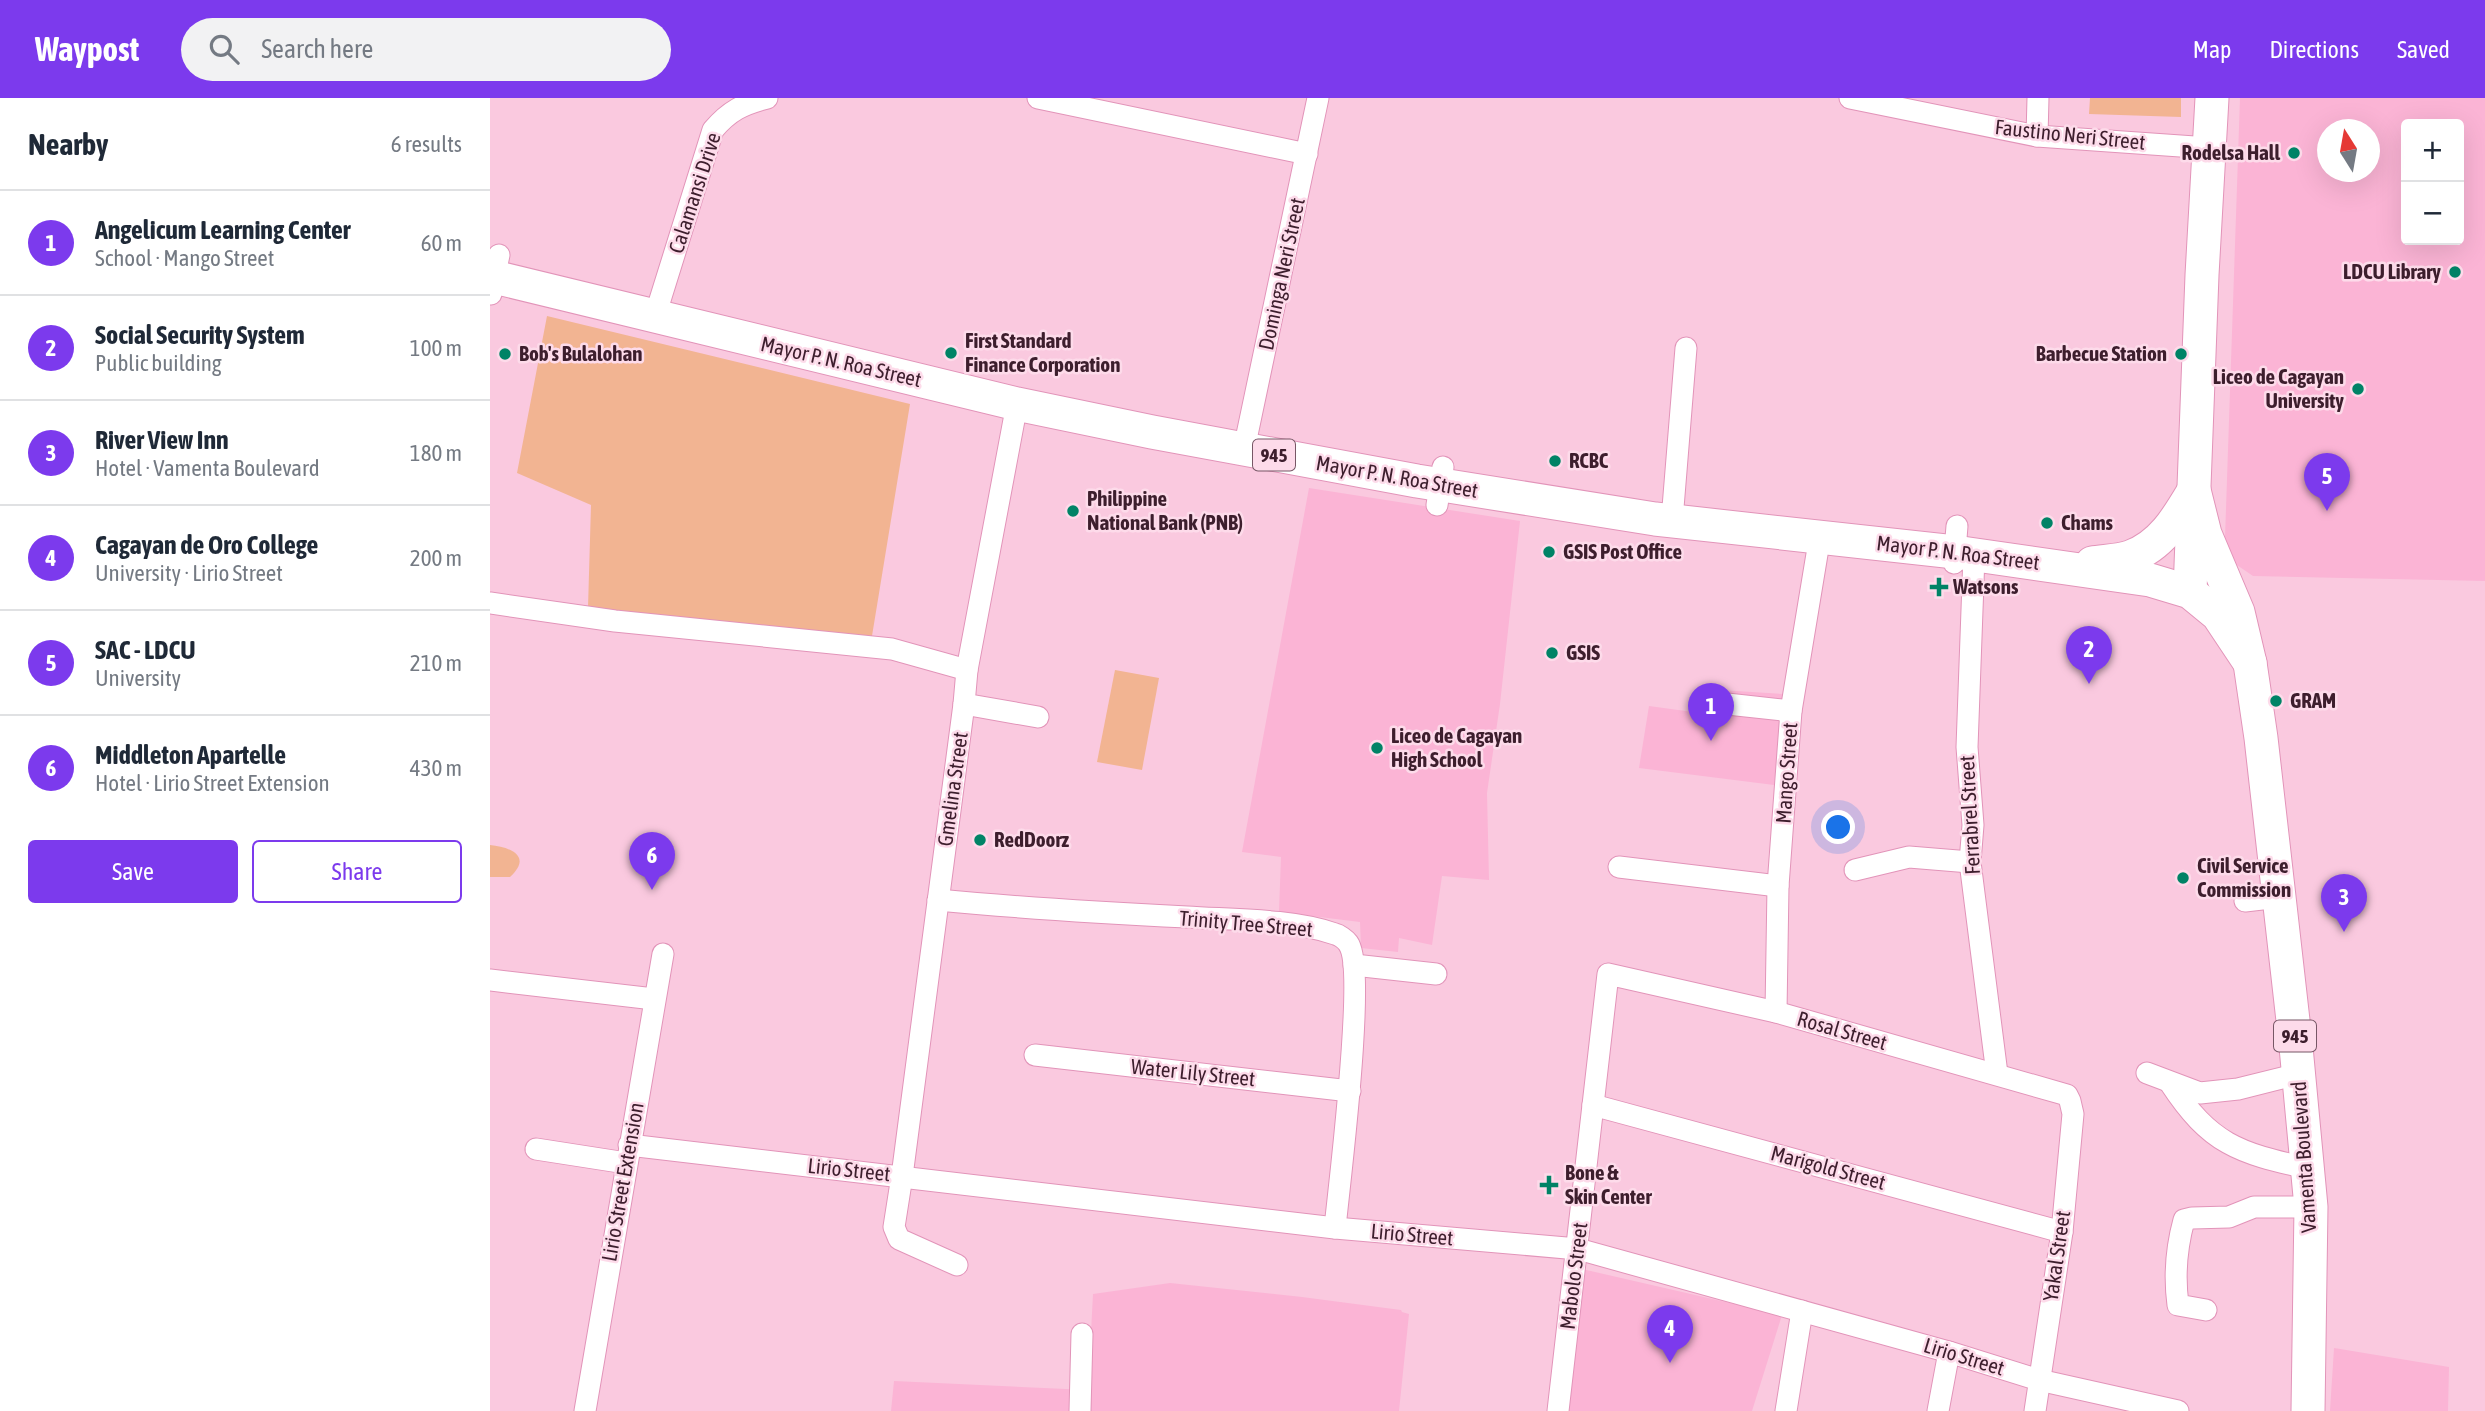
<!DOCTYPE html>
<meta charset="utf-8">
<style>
body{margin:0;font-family:"Asap Condensed",sans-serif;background:#f2f2f3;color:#1f2937}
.controls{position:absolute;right:21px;top:21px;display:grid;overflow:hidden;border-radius:7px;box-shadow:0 7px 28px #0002}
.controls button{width:63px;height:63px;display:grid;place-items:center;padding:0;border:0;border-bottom:2px solid #e0e1e3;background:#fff;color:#1f2937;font:35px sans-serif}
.compass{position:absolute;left:1827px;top:21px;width:63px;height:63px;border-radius:50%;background:#fff;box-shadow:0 7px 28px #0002;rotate:349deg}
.you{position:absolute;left:1349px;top:730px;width:24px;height:24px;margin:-18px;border:5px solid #fff;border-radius:50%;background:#1a73e8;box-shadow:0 0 0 10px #1a73e833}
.badge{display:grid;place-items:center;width:46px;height:46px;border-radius:50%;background:#7c3aed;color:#fff;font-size:23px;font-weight:700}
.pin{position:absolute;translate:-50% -58px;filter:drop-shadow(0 2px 4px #0008)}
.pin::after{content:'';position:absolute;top:37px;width:24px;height:21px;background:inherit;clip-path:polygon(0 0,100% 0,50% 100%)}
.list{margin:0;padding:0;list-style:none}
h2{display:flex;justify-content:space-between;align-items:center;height:91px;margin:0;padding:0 28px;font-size:30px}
h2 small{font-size:23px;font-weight:400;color:#747a83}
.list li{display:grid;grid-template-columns:46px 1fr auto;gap:21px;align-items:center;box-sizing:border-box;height:105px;padding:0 28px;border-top:2px solid #e0e1e3}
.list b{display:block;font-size:26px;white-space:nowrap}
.list p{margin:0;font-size:23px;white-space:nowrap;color:#747a83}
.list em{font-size:23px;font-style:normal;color:#747a83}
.actions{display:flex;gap:14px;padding:21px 28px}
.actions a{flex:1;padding:16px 0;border:2px solid #7c3aed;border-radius:7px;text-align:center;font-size:24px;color:#7c3aed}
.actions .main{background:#7c3aed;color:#fff}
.icon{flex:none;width:38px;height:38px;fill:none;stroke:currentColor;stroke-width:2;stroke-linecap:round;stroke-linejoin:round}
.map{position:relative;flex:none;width:1995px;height:1313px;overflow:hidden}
header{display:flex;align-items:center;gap:42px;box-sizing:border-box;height:98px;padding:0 35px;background:#7c3aed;color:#fff}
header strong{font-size:33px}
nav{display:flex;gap:38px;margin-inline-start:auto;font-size:24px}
.search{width:490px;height:63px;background:#f2f2f3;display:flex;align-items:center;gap:18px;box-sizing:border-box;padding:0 24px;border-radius:38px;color:#747a83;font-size:26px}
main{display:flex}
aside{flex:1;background:#fff}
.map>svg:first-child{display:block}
</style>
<header>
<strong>Waypost</strong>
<div class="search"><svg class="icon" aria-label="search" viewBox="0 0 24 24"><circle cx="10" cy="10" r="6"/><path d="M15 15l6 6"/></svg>Search here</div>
<nav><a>Map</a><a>Directions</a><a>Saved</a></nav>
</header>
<main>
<aside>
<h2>Nearby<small>6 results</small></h2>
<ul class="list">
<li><span class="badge">1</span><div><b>Angelicum Learning Center</b><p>School · Mango Street</p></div><em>60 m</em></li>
<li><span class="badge">2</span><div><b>Social Security System</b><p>Public building</p></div><em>100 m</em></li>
<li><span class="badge">3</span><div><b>River View Inn</b><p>Hotel · Vamenta Boulevard</p></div><em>180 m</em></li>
<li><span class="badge">4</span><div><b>Cagayan de Oro College</b><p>University · Lirio Street</p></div><em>200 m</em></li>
<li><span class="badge">5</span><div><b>SAC - LDCU</b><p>University</p></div><em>210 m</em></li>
<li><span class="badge">6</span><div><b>Middleton Apartelle</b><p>Hotel · Lirio Street Extension</p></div><em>430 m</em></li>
</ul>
<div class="actions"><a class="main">Save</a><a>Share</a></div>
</aside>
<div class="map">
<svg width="1995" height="1313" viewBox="0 0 1995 1313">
<rect width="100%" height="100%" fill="#fac9df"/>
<g fill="#fbb4d5" fill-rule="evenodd">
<path d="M1750 0H1995V483L1763 478 1741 463 1735 440ZM1916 26H1969V142H1916ZM1838 32H1880V74H1838Z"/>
<polygon points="819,390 1030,423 1010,606 997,695 999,782 952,778 942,847 909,840 908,854 871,850 870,824 789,814 791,759 752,754"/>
<polygon points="1214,591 1293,596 1284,687 1149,670 1159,608 1210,615"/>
<polygon points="1092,1171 1292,1217 1262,1313 1077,1313"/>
<polygon points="680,1185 812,1199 911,1212 912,1214 919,1216 909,1313 401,1313 404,1283 598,1292 603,1196"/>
<polygon points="1844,1250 1959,1269 1958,1313 1840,1313"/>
</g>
<g fill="#f2b492">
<polygon points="1600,0 1691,0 1691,19 1599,16"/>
<polygon points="57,218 420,306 382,538 98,510 101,407 27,375"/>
<polygon points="625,572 669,580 652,672 607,664"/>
<path d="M0 747C20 749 43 758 20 779H0Z"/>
</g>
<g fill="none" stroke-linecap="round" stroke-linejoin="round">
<g stroke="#e294b9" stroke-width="23">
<g id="street">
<polyline points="548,0 817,56"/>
<polyline points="1360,0 1547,38 1719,50"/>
<polyline points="1547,38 1548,0"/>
<polyline points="1,196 9,157"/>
<path d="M165 218 223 32C239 13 253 6 277 0"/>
<polyline points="754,351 828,0"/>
<polyline points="947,407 953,369"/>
<polyline points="1182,422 1196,250"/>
<polyline points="1484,457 1477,649 1483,727 1480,764 1507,976"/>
<polyline points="1464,465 1467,428"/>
<polyline points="0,505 125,523 402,551 477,572"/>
<polyline points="1219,604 1301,613"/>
<polyline points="474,606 548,619"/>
<polyline points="1129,769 1288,788"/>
<polyline points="1365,772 1419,759 1480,764"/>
<path d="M448 802C531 810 614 815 697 819 742 822 803 821 845 836 849 837 855 841 858 845 877 870 849 1087 845 1130"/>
<polyline points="1755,803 1789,799"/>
<polyline points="864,867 946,876"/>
<polyline points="0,882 164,901"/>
<polyline points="1286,914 1288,788 1301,613 1330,438"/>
<polyline points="545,957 860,993"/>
<polyline points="1657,975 1710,995 1748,991 1808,976"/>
<path d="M1680 985C1720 1046 1748 1055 1817 1070"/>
<polyline points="1103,1007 1572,1134"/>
<polyline points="139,1047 845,1130 1088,1151 1459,1254 1549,1282 1688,1313"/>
<polyline points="46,1051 136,1065"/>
<polyline points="467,1167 409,1141 404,1129 412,1078 474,606 477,572 527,306"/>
<path d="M1716 1212 1688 1207C1684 1177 1686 1151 1694 1122L1702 1120 1739 1119 1764 1109H1821"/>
<polyline points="95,1313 173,856"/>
<polyline points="590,1313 592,1236"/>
<polyline points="1068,1313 1118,876 1286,914 1577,997 1580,1003 1583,1016 1572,1134 1545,1313"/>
<polyline points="1296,1313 1312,1213"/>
<polyline points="1448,1313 1459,1254"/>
</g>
</g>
<g stroke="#e294b9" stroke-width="35">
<g id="primary">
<polyline points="0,178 527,306 662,334 927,383 1165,421 1465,454 1660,482 1700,494 1728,517 1760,565"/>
<polyline points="1704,392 1715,436 1748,514 1760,565 1771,640 1806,949 1821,1109 1818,1313"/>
<path d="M1602 465C1614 463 1628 463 1640 459 1671 448 1687 421 1703 394"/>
<polyline points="1700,494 1712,177 1722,0"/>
</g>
</g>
<use href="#street" stroke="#fff" stroke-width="21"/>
<use href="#primary" stroke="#fff" stroke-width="33"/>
</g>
<g fill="#008366" stroke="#fddbea" stroke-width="2.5">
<circle cx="1804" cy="55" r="7"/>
<circle cx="1965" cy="174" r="7"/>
<circle cx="461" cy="255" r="7"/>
<circle cx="15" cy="256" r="7"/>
<circle cx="1691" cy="256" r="7"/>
<circle cx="1868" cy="291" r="7"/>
<circle cx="1065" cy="363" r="7"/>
<circle cx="583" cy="413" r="7"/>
<circle cx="1557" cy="425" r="7"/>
<circle cx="1059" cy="454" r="7"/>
<path d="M1445.5 478.5h7v7h7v7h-7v7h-7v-7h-7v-7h7z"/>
<circle cx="1062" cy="555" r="7"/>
<circle cx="1786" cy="603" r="7"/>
<circle cx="887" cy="650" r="7"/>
<circle cx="490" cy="742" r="7"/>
<circle cx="1693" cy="780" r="7"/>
<path d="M1055.5 1076.5h7v7h7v7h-7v7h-7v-7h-7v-7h7z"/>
</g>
<g text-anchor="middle" stroke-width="5" stroke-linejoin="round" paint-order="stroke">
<g fill="#fddbea" stroke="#775766" stroke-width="2">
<rect x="763" y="341.5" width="42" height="31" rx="5"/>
<rect x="1784" y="922.5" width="42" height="31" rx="5"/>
</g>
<g font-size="19" font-weight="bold" fill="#3d1e2d">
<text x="784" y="364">945</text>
<text x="1805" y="945">945</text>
</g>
<g font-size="21" fill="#3d1e2d" stroke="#fddbea">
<text transform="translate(1580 37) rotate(6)" y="7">Faustino Neri Street</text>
<text transform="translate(205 95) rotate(-72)" y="7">Calamansi Drive</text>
<text transform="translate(792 176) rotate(-78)" y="7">Dominga Neri Street</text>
<text transform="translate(351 264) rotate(13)" y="7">Mayor P. N. Roa Street</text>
<text transform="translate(907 379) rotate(10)" y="7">Mayor P. N. Roa Street</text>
<text transform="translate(1468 455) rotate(7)" y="7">Mayor P. N. Roa Street</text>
<text transform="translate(1297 675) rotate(-86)" y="7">Mango Street</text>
<text transform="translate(463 691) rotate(-82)" y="7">Gmelina Street</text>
<text transform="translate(1480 717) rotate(-93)" y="7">Ferrabrel Street</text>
<text transform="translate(756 826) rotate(5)" y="7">Trinity Tree Street</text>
<text transform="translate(1352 933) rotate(16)" y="7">Rosal Street</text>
<text transform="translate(703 975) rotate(6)" y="7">Water Lily Street</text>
<text transform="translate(1814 1059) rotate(-94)" y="7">Vamenta Boulevard</text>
<text transform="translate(1338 1070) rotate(15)" y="7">Marigold Street</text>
<text transform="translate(359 1072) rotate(6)" y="7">Lirio Street</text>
<text transform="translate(133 1084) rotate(-80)" y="7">Lirio Street Extension</text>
<text transform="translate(922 1137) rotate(5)" y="7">Lirio Street</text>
<text transform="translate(1567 1158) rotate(-82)" y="7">Yakal Street</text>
<text transform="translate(1084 1178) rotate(-83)" y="7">Mabolo Street</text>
<text transform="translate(1474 1259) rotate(17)" y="7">Lirio Street</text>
</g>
<g font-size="21" font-weight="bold" fill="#3d1e2d" stroke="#fddbea" text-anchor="start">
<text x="1790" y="62" text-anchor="end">Rodelsa Hall</text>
<text x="1951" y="181" text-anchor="end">LDCU Library</text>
<text x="475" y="250">First Standard<tspan x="475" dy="24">Finance Corporation</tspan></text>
<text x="29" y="263">Bob's Bulalohan</text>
<text x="1677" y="263" text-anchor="end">Barbecue Station</text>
<text x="1854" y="286" text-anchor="end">Liceo de Cagayan<tspan x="1854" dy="24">University</tspan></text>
<text x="1079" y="370">RCBC</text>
<text x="597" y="408">Philippine<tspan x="597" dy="24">National Bank (PNB)</tspan></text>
<text x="1571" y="432">Chams</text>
<text x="1073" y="461">GSIS Post Office</text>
<text x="1463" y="496">Watsons</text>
<text x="1076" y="562">GSIS</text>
<text x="1800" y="610">GRAM</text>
<text x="901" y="645">Liceo de Cagayan<tspan x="901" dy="24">High School</tspan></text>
<text x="504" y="749">RedDoorz</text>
<text x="1707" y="775">Civil Service<tspan x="1707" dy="24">Commission</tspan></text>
<text x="1075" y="1082">Bone &amp;<tspan x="1075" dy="24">Skin Center</tspan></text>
</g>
</g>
</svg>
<div class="controls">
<button>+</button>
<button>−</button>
</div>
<svg class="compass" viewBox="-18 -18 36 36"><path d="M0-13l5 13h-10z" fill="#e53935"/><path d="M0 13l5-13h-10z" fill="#747a83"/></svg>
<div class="you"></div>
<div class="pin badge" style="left:1221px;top:643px">1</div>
<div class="pin badge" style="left:1599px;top:586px">2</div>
<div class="pin badge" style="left:1854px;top:834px">3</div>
<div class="pin badge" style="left:1180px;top:1265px">4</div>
<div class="pin badge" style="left:1837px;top:413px">5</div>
<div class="pin badge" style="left:162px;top:792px">6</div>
</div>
</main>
